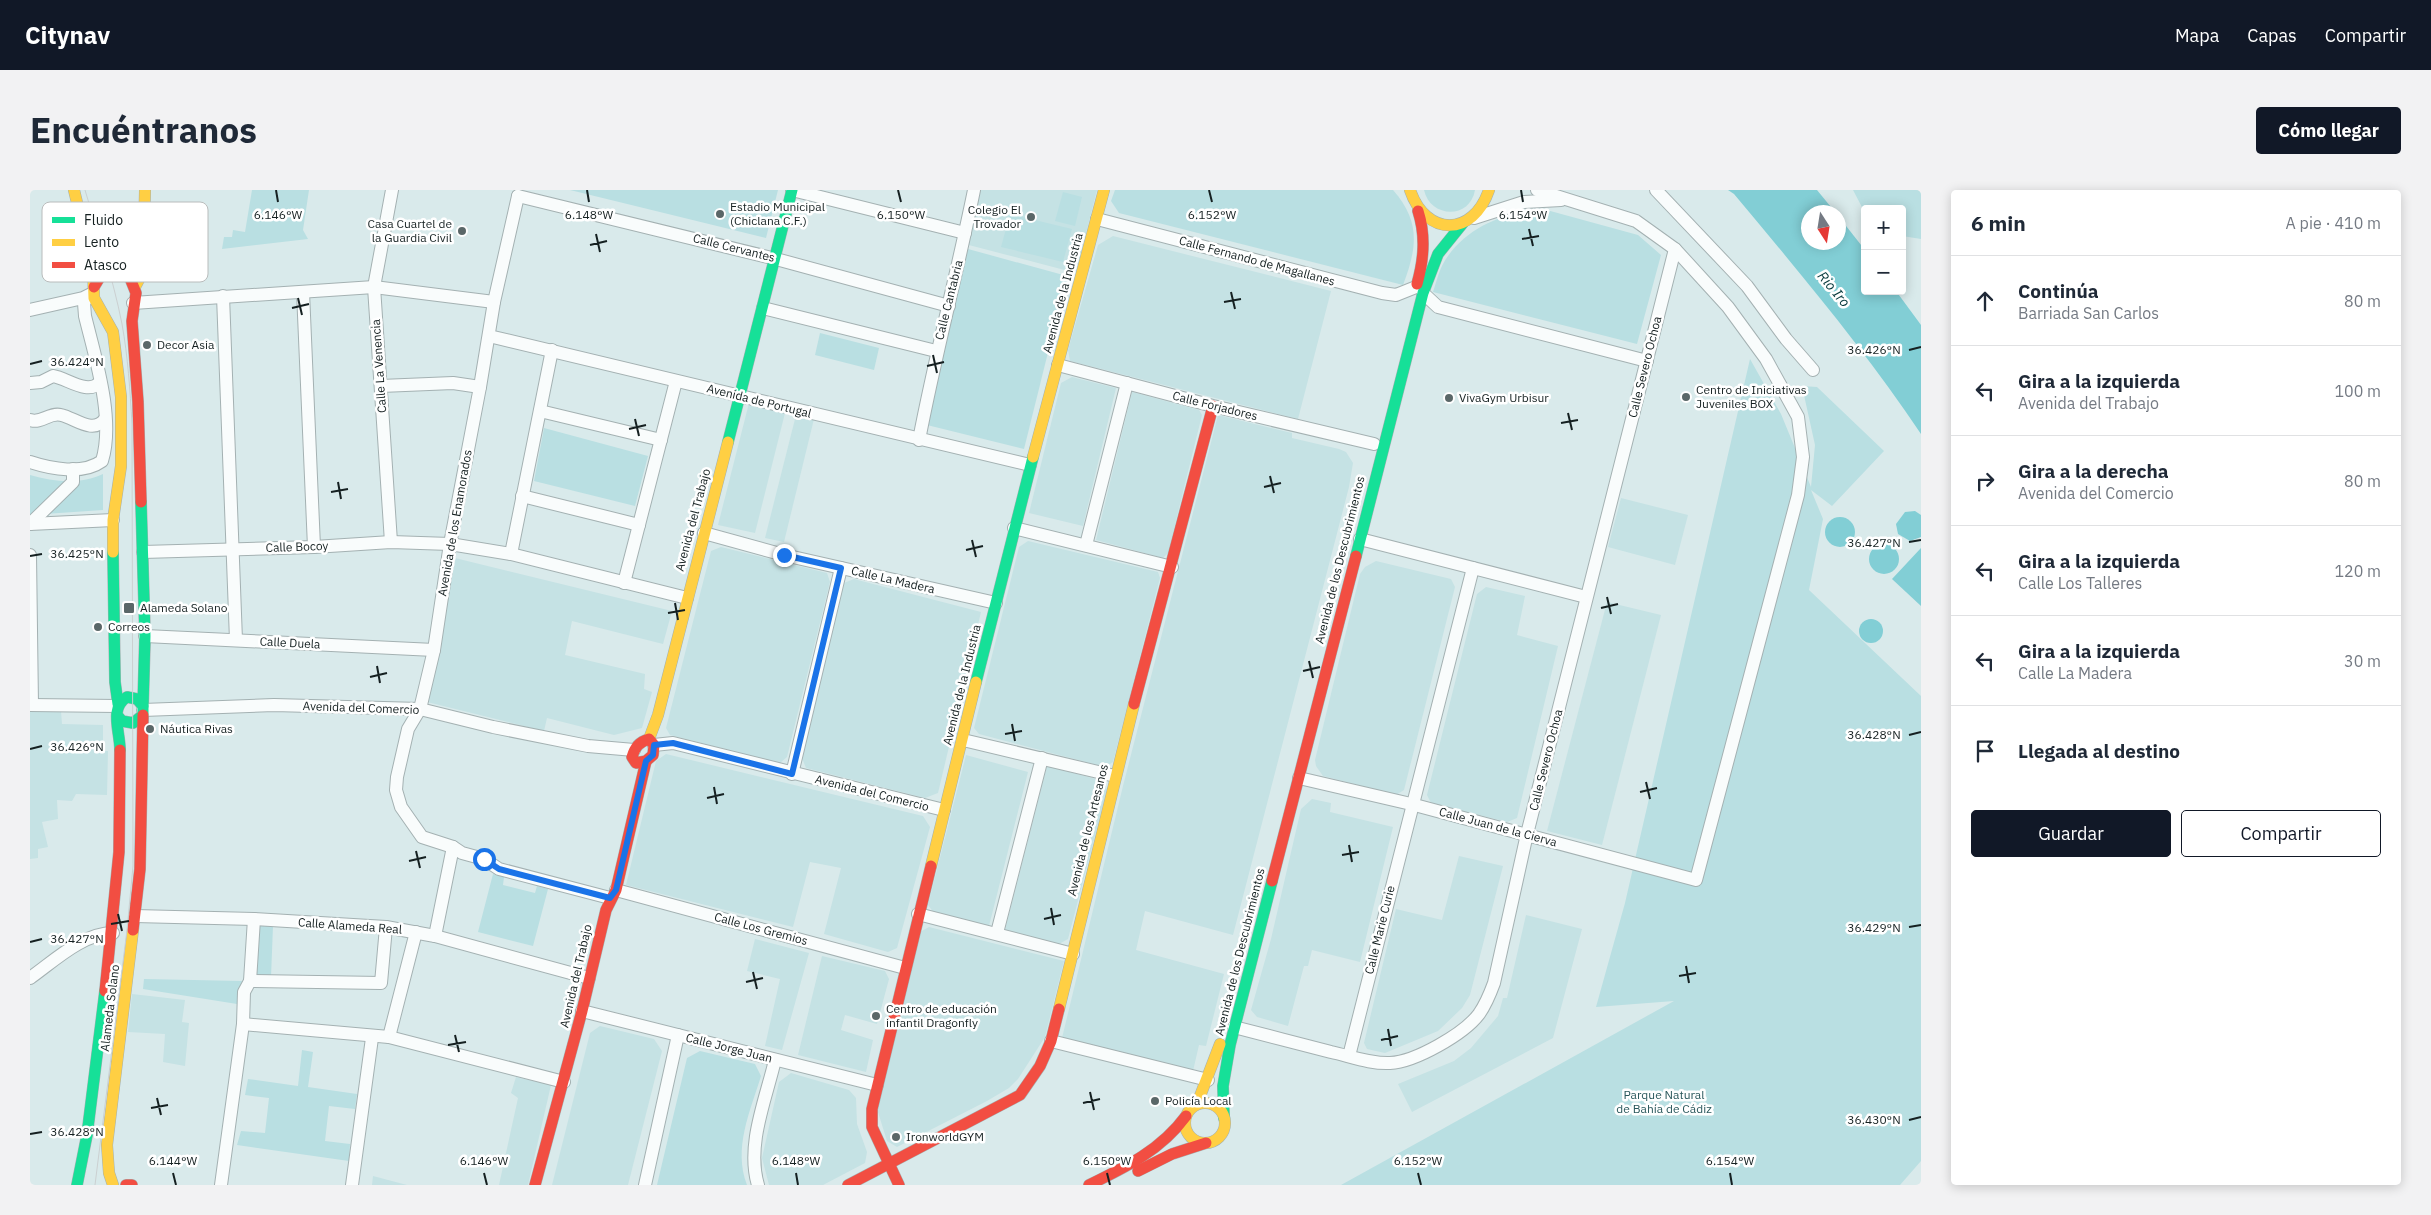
<!DOCTYPE html>
<html lang="es">
<meta charset="utf-8">
<style>
body{margin:0;font-family:"IBM Plex Sans",sans-serif;background:#f2f2f3;color:#1f2937}
.controls{position:absolute;right:15px;top:15px;display:grid;overflow:hidden;border-radius:5px;box-shadow:0 2px 12px #0003}
.controls button{width:45px;height:45px;display:grid;place-items:center;padding:0;border:0;border-bottom:1px solid #e0e1e3;background:#fff;color:#1f2937;font:25px sans-serif}
.compass{position:absolute;left:1771px;top:15px;width:45px;height:45px;border-radius:50%;background:#fff;box-shadow:0 2px 12px #0003;rotate:168deg}
.stop{position:absolute;width:15px;height:15px;margin:-11px;border:4px solid #1a73e8;border-radius:50%;background:#fff}
.stop.end{background:#1a73e8;border-color:#fff;box-shadow:0 1px 5px #0008}
.list{margin:0;padding:0;list-style:none}
h2{display:flex;justify-content:space-between;align-items:center;height:65px;margin:0;padding:0 20px;font-size:21px}
h2 small{font-size:16px;font-weight:400;color:#747a83}
.list li{display:grid;grid-template-columns:32px 1fr auto;gap:15px;align-items:center;box-sizing:border-box;height:90px;padding:0 20px;border-top:1px solid #e0e1e3}
.list b{display:block;font-size:19px;white-space:nowrap}
.list p{margin:0;font-size:16px;white-space:nowrap;color:#747a83}
.list em{font-size:16px;font-style:normal;color:#747a83}
.actions{display:flex;gap:10px;padding:15px 20px}
.actions a{flex:1;padding:11px 0;border:1px solid #111827;border-radius:5px;text-align:center;font-size:18px;color:#111827}
.actions .main{background:#111827;color:#fff}
.icon{flex:none;width:28px;height:28px;fill:none;stroke:currentColor;stroke-width:2;stroke-linecap:round;stroke-linejoin:round}
.map{position:relative;flex:none;width:1891px;height:995px;overflow:hidden;border-radius:5px}
header{display:flex;align-items:center;gap:30px;box-sizing:border-box;height:70px;padding:0 25px;background:#111827;color:#fff}
header strong{font-size:24px}
nav{display:flex;gap:28px;margin-inline-start:auto;font-size:18px}
.intro{display:flex;align-items:center;justify-content:space-between;box-sizing:border-box;height:120px;padding:0 30px}
h1{margin:0;font-size:35px}
.button{padding:12px 22px;border-radius:5px;background:#111827;color:#fff;font-size:18px;font-weight:700}
main{display:flex;gap:30px;padding:0 30px}
aside{flex:1;background:#fff;border-radius:5px;box-shadow:0 2px 12px #0003}
.map>svg:first-child{display:block}
</style>
<header>
<strong>Citynav</strong>
<nav><a>Mapa</a><a>Capas</a><a>Compartir</a></nav>
</header>
<div class="intro"><h1>Encuéntranos</h1><a class="button">Cómo llegar</a></div>
<main>
<div class="map">
<svg width="1891" height="995" viewBox="0 0 1891 995">
<rect width="100%" height="100%" fill="#d9eaeb"/>
<g fill="#c5e2e4">
<polygon points="946,0 1067,0 1046,83 935,54"/>
<polygon points="1083,46 1301,101 1268,229 1040,171 1038,160 1068,55"/>
<polygon points="1042,187 1086,198 1053,336 999,323 1031,193"/>
<polygon points="1102,202 1169,220 1172,225 1138,363 1133,368 1066,350"/>
<polygon points="719,213 755,223 725,343 688,335"/>
<polygon points="766,225 784,229 754,352 735,348"/>
<polygon points="1188,225 1262,243 1262,248 1309,259 1316,262 1323,273 1319,297 1203,745 1115,721 1106,760 1194,784 1176,856 1169,855 1163,881 1032,848 1093,596"/>
<polygon points="1591,308 1658,325 1645,375 1578,357"/>
<polygon points="998,351 1128,382 1130,388 1083,572 1075,577 949,544 944,538 989,357"/>
<polygon points="691,357 797,383 800,392 757,567 750,573 640,545 636,538 681,361"/>
<polygon points="425,368 642,421 633,454 542,431 535,465 615,484 614,499 622,502 612,538 584,545 517,528 514,541 397,512"/>
<polygon points="1346,371 1421,389 1425,397 1374,600 1366,605 1293,586 1286,576 1285,570 1330,384 1335,377"/>
<polygon points="824,389 951,422 908,603 895,608 776,578 772,568 814,393"/>
<polygon points="1456,397 1495,406 1487,445 1528,456 1487,628 1477,632 1401,613 1397,605 1447,404"/>
<polygon points="1577,412 1631,425 1572,655 1517,641"/>
<polygon points="31,521 32,534 73,535 73,561 78,561 77,605 46,604 42,611 27,610 28,629 12,632 18,657 8,659 8,668 0,669 0,522"/>
<polygon points="636,564 893,626 900,637 867,758 858,762 794,744 811,678 780,672 763,737 596,695 626,571"/>
<polygon points="936,565 998,582 959,736 904,723 898,715"/>
<polygon points="1017,576 1073,591 1077,600 1038,749 1029,754 975,740"/>
<polygon points="1282,609 1301,613 1300,622 1363,637 1330,772 1282,760 1278,776 1274,776 1258,836 1227,827 1221,820 1241,749 1271,619"/>
<polygon points="1429,666 1473,676 1440,805 1432,818 1408,841 1355,863 1337,859 1334,853 1366,719 1412,730"/>
<polygon points="1496,725 1552,739 1523,848 1382,922 1368,894 1424,871 1441,858 1468,826 1473,808 1477,808"/>
<polygon points="899,737 1034,771 1015,847 988,889 979,898 957,911 867,957 857,951 847,919 890,742"/>
<polygon points="725,749 779,763 752,860 735,856 750,789 717,781"/>
<polygon points="792,766 855,781 859,789 847,834 815,825 811,840 843,850 836,882 768,865"/>
<polygon points="102,804 155,810 152,832 159,833 155,876 133,872 135,844 98,842"/>
<polygon points="570,836 624,849 632,861 598,995 522,995 560,843"/>
<polygon points="761,883 819,900 826,908 827,934 837,962 835,973 793,995 739,995 732,968 749,892"/>
<polygon points="486,887 521,895 498,995 469,995 488,908 481,903"/>
<polygon points="343,986 377,995 342,995"/>
</g>
<g fill="#b9dfe2">
<polygon points="222,0 279,0 273,40 278,49 192,59 194,47 202,47 203,40 215,42"/>
<polygon points="540,0 748,0 736,48"/>
<path d="M1085 0H1363C1391 32 1387 58 1373 95L1089 23 1081 11Z"/>
<path d="M1394 0H1445C1440 30 1400 28 1394 0Z"/>
<polygon points="1823,0 1891,0 1891,49 1872,46 1872,19 1835,19 1835,23"/>
<polygon points="1033,2 1052,7 1045,36 1025,31"/>
<path d="M1513 19 1608 45 1631 65 1607 154 1403 102C1407 90 1410 76 1418 66 1440 35 1477 22 1513 19Z"/>
<polygon points="980,24 1042,39 1033,72 971,57"/>
<polygon points="938,59 1037,86 994,259 897,235"/>
<polygon points="790,143 849,158 844,180 785,165"/>
<polygon points="1720,169 1751,224 1781,297 1785,255 1772,196 1787,197 1854,261 1802,316 1781,300 1793,329 1779,400 1891,506 1891,971 1870,995 1311,995 1644,811 1566,817 1595,713"/>
<polygon points="514,238 618,266 605,316 504,291"/>
<path d="M73 284V320L0 325V285C24 292 50 295 73 284Z"/>
<polygon points="463,684 474,687 473,695 505,703 507,696 518,699 503,756 448,742"/>
<polygon points="226,736 243,736 241,787 225,787"/>
<polygon points="114,789 212,791 207,814 113,799"/>
<polygon points="272,860 283,862 278,897 327,904 325,919 299,916 295,951 320,954 319,971 207,955 211,941 235,943 239,908 215,905 218,889 268,896"/>
<path d="M670 861 725 874 731 886C720 922 703 958 717 995H627L657 868Z"/>
</g>
<g fill="#82ced5">
<path d="M1698 0H1787L1805 22H1778V52H1808L1809 27 1835 60V101H1866L1891 135V244C1835 160 1769 82 1704 4Z"/>
<polygon points="1885,321 1891,325 1891,347 1880,351 1868,344 1866,334 1875,322"/>
<circle cx="1810" cy="342" r="15"/>
<circle cx="1854" cy="369" r="15"/>
<polygon points="1891,358 1891,416 1862,389"/>
<circle cx="1841" cy="441" r="12"/>
</g>
<g fill="none" stroke-linecap="round" stroke-linejoin="round">
<g stroke="#a4b1b2" stroke-width="14">
<g id="street">
<polyline points="762,0 935,43"/>
<polyline points="1626,0 1717,96 1756,149 1783,180"/>
<polyline points="488,6 464,112 450,197 420,354 404,460 390,519 378,539 367,587 366,600 371,617 392,647 423,657 432,663 454,669 469,679 580,708"/>
<polyline points="488,6 746,69 919,116"/>
<polyline points="1444,28 1494,12 1531,10"/>
<polyline points="1067,29 1352,103 1366,105 1386,97"/>
<polyline points="273,102 284,357"/>
<polyline points="1393,103 1408,117 1617,171"/>
<polyline points="193,106 206,450"/>
<polyline points="103,113 344,97 464,112"/>
<polyline points="733,118 906,161"/>
<polyline points="0,120 53,108 61,104"/>
<polyline points="459,146 1000,275"/>
<polyline points="1028,175 1183,216 1344,254"/>
<path d="M0 193 11 192 23 186C37 188 58 206 70 192"/>
<polyline points="351,196 423,193 450,197"/>
<polyline points="510,221 631,250"/>
<path d="M0 230C12 234 19 222 31 225 45 228 63 245 75 229"/>
<path d="M889 250C905 166 927 84 944 0"/>
<path d="M0 272C21 279 53 285 72 271 85 229 65 167 55 126L54 113 58 106"/>
<polyline points="492,306 609,335"/>
<polyline points="0,334 83,330"/>
<polyline points="0,334 43,292 43,279"/>
<polyline points="984,338 1142,377"/>
<polyline points="674,343 754,365 966,413"/>
<polyline points="1330,349 1556,407"/>
<polyline points="361,352 344,97 362,0"/>
<polyline points="1056,355 1097,193"/>
<polyline points="113,362 284,357 361,352 420,354 481,364 657,408"/>
<polyline points="481,364 522,160"/>
<polyline points="0,365 2,515"/>
<polyline points="594,393 646,191"/>
<polyline points="115,446 404,460"/>
<polyline points="0,515 87,516"/>
<polyline points="113,520 244,515 390,519 463,537 558,556 604,560"/>
<polyline points="933,550 1085,586"/>
<polyline points="624,555 643,553 914,620"/>
<polyline points="762,584 811,378"/>
<polyline points="1269,588 1381,614 1666,690 1768,305 1773,267 1768,227 1736,169 1698,117 1645,59 1606,31 1507,0"/>
<polyline points="586,700 875,778"/>
<polyline points="888,724 1043,764"/>
<polyline points="105,726 224,729 356,737 405,746 559,788"/>
<polyline points="967,743 1012,568"/>
<polyline points="405,746 423,657"/>
<path d="M0 788C24 771 53 743 83 743"/>
<polyline points="220,791 351,793 356,737"/>
<polyline points="552,821 847,895"/>
<polyline points="213,834 359,847 534,892"/>
<path d="M1204 837C1236 845 1269 854 1301 862 1320 866 1340 874 1360 873 1385 872 1434 844 1449 824 1456 814 1460 804 1464 793L1497 644 1645 59"/>
<polyline points="359,847 386,742"/>
<polyline points="1021,851 1178,890"/>
<polyline points="1319,866 1443,378"/>
<polyline points="191,995 213,834 214,802 220,791 224,729"/>
<polyline points="322,995 342,848"/>
<polyline points="615,995 648,845"/>
<path d="M728 995C716 955 736 909 745 870"/>
</g>
</g>
<g stroke="#a4b1b2" stroke-width="12">
<g id="fast">
<polyline points="698,252 762,0"/>
<polyline points="111,312 115,446 113,516"/>
<polyline points="83,362 85,492 88,514"/>
<polyline points="1326,366 1393,103 1408,64 1433,33"/>
<polyline points="946,492 1003,267"/>
<path d="M87 525 92 531 103 533 113 525V516L107 509 97 507C79 518 90 541 90 560"/>
<polyline points="1194,928 1193,896 1200,855 1242,691"/>
<polyline points="47,995 57,945 75,801"/>
</g>
</g>
<g stroke="#a4b1b2" stroke-width="12">
<g id="slow">
<polyline points="44,0 63,80 64,108 83,142 91,207 91,276 83,330 83,362"/>
<path d="M1380 0C1396 47 1443 47 1459 0"/>
<polyline points="105,97 113,82 115,0"/>
<polyline points="1003,267 1074,0"/>
<polyline points="619,549 628,525 698,252"/>
<polyline points="901,676 946,492"/>
<polyline points="1029,819 1104,514"/>
<circle cx="1175" cy="933" r="20"/>
<polyline points="1167,914 1190,854"/>
<polyline points="83,995 79,983 77,955 103,740"/>
</g>
</g>
<g stroke="#a4b1b2" stroke-width="12">
<g id="jam">
<path d="M1387 94C1394 69 1396 46 1388 21"/>
<polyline points="64,97 70,87 85,81 100,88 106,103 102,131 108,212 111,312"/>
<polyline points="1104,514 1183,216"/>
<path d="M619 549 624 555 623 565 616 571 606 573 602 567C605 557 609 552 619 549Z"/>
<polyline points="1242,691 1326,366"/>
<polyline points="103,740 110,679 113,525"/>
<polyline points="75,801 89,662 90,560"/>
<polyline points="1108,981 1142,964 1176,953"/>
<polyline points="96,995 102,995"/>
<polyline points="505,995 552,821 576,720 586,700 616,571"/>
<polyline points="818,995 990,905 1010,876 1021,851 1029,819"/>
<polyline points="869,995 842,937 842,919 901,676"/>
<path d="M1059 995C1096 977 1131 960 1156 926"/>
</g>
</g>
<use href="#street" stroke="#f9fcfc" stroke-width="12"/>
<use href="#fast" stroke="#16e098" stroke-width="11"/>
<use href="#slow" stroke="#ffcf43" stroke-width="11"/>
<use href="#jam" stroke="#f24e42" stroke-width="11"/>
<path stroke="#cbd0d1" stroke-width="1" d="M55 0C68 44 83 88 92 134 98 167 100 200 102 234L103 676 97 740 65 995"/>
</g>
<g fill="none" stroke-linecap="round" stroke-linejoin="round">
<polyline stroke="#1a73e8" stroke-width="6" points="454,669 469,679 580,708 586,700 616,571 623,565 624,555 643,553 762,584 811,378 754,365"/>
</g>
<path fill="none" stroke="#152021" stroke-width="2" d="M246 0 248 12M557 0 559 12M868 0 871 12M1179 0 1182 12M1491 0 1493 12M1499 39 1503 56M566 44 570 62M1492 49 1509 46M560 55 577 51M1201 102 1205 119M268 108 272 125M1194 112 1211 109M262 118 279 114M1879 160 1891 157M903 165 907 183M0 174 12 171M897 176 914 172M1538 223 1542 240M605 229 609 246M1531 233 1548 230M599 239 616 235M1240 286 1244 303M308 292 311 309M1234 297 1251 293M301 302 318 299M942 350 946 367M1879 352 1891 350M936 360 953 356M0 366 12 364M1577 407 1581 424M645 413 648 430M1571 418 1588 414M638 423 655 420M1279 471 1283 488M347 476 350 493M1273 481 1290 477M340 487 357 483M982 534 985 551M975 544 992 541M1879 545 1891 542M0 559 12 556M1616 592 1620 609M684 597 687 614M1610 602 1627 598M677 608 694 604M1319 655 1322 672M386 661 390 678M1312 665 1329 662M379 671 396 667M1021 718 1024 735M88 724 92 741M1014 729 1031 725M81 734 99 731M1879 737 1891 735M0 752 12 749M1656 776 1659 793M723 782 727 799M1649 786 1666 783M716 792 733 788M1358 839 1361 856M425 845 429 862M1351 850 1368 846M418 855 436 852M1060 902 1064 920M127 908 131 925M1053 913 1070 909M121 918 138 915M1879 930 1891 927M0 944 12 942M143 983 146 995M454 983 457 995M766 983 768 995M1077 983 1080 995M1388 983 1391 995M1700 983 1702 995"/>
<g fill="#5a6768" stroke="#fff" stroke-width="2">
<circle cx="690" cy="24" r="5"/>
<circle cx="1001" cy="27" r="5"/>
<circle cx="432" cy="41" r="5"/>
<circle cx="117" cy="155" r="5"/>
<circle cx="1656" cy="207" r="5"/>
<circle cx="1419" cy="208" r="5"/>
<rect x="93" y="412" width="12" height="12" rx="2.5"/>
<circle cx="68" cy="437" r="5"/>
<circle cx="120" cy="539" r="5"/>
<circle cx="846" cy="826" r="5"/>
<circle cx="1125" cy="911" r="5"/>
<circle cx="866" cy="947" r="5"/>
</g>
<g text-anchor="middle" stroke-width="5" stroke-linejoin="round" paint-order="stroke">
<g font-size="12" fill="#152021" stroke="#fff" text-anchor="start">
<text x="700" y="21">Estadio Municipal<tspan x="700" dy="14">(Chiclana C.F.)</tspan></text>
<text x="991" y="24" text-anchor="end">Colegio El<tspan x="991" dy="14">Trovador</tspan></text>
<text x="422" y="38" text-anchor="end">Casa Cuartel de<tspan x="422" dy="14">la Guardia Civil</tspan></text>
<text x="127" y="159">Decor Asia</text>
<text x="1666" y="204">Centro de Iniciativas<tspan x="1666" dy="14">Juveniles BOX</tspan></text>
<text x="1429" y="212">VivaGym Urbisur</text>
<text x="110" y="422">Alameda Solano</text>
<text x="78" y="441">Correos</text>
<text x="130" y="543">Náutica Rivas</text>
<text x="856" y="823">Centro de educación<tspan x="856" dy="14">infantil Dragonfly</tspan></text>
<text x="1135" y="915">Policía Local</text>
<text x="876" y="951">IronworldGYM</text>
</g>
<g font-size="12" fill="#152021" stroke="#fff">
<text transform="translate(704 58) rotate(14)" y="4">Calle Cervantes</text>
<text transform="translate(1227 71) rotate(15)" y="4">Calle Fernando de Magallanes</text>
<text transform="translate(1033 103) rotate(-75)" y="4">Avenida de la Industria</text>
<text transform="translate(919 110) rotate(-76)" y="4">Calle Cantabria</text>
<text transform="translate(349 176) rotate(-94)" y="4">Calle La Venencia</text>
<text transform="translate(1615 177) rotate(-76)" y="4">Calle Severo Ochoa</text>
<text transform="translate(729 211) rotate(14)" y="4">Avenida de Portugal</text>
<text transform="translate(1185 216) rotate(14)" y="4">Calle Forjadores</text>
<text transform="translate(663 330) rotate(-75)" y="4">Avenida del Trabajo</text>
<text transform="translate(425 333) rotate(-80)" y="4">Avenida de los Enamorados</text>
<text transform="translate(267 357) rotate(-2)" y="4">Calle Bocoy</text>
<text transform="translate(1310 370) rotate(-76)" y="4">Avenida de los Descubrimientos</text>
<text transform="translate(863 390) rotate(13)" y="4">Calle La Madera</text>
<text transform="translate(260 453) rotate(3)" y="4">Calle Duela</text>
<text transform="translate(932 495) rotate(-76)" y="4">Avenida de la Industria</text>
<text transform="translate(331 518) rotate(2)" y="4">Avenida del Comercio</text>
<text transform="translate(1516 570) rotate(-76)" y="4">Calle Severo Ochoa</text>
<text transform="translate(842 603) rotate(14)" y="4">Avenida del Comercio</text>
<text transform="translate(1468 637) rotate(15)" y="4">Calle Juan de la Cierva</text>
<text transform="translate(1058 640) rotate(-76)" y="4">Avenida de los Artesanos</text>
<text transform="translate(320 736) rotate(4)" y="4">Calle Alameda Real</text>
<text transform="translate(731 739) rotate(15)" y="4">Calle Los Gremios</text>
<text transform="translate(1350 740) rotate(-76)" y="4">Calle Marie Curie</text>
<text transform="translate(1210 762) rotate(-76)" y="4">Avenida de los Descubrimientos</text>
<text transform="translate(546 786) rotate(-77)" y="4">Avenida del Trabajo</text>
<text transform="translate(80 818) rotate(-83)" y="4">Alameda Solano</text>
<text transform="translate(699 858) rotate(14)" y="4">Calle Jorge Juan</text>
</g>
<g font-size="12" fill="#29575b" stroke="#fff">
<text x="1634" y="909">Parque Natural<tspan x="1634" dy="14">de Bahía de Cádiz</tspan></text>
</g>
<g font-size="14" font-style="italic" fill="#06393c" stroke="#fff">
<text transform="translate(1804 99) rotate(50)" y="5">Rio Iro</text>
</g>
</g>
<rect x="12" y="12" width="166" height="80" rx="8" fill="#fff" stroke="#b9bcbc" stroke-width="1"/>
<rect x="22" y="27" width="23" height="6" fill="#16e098"/>
<rect x="22" y="49" width="23" height="7" fill="#ffcf43"/>
<rect x="22" y="72" width="23" height="6" fill="#f24e42"/>
<g font-size="14" fill="#152021">
<text x="54" y="35">Fluido</text>
<text x="54" y="57">Lento</text>
<text x="54" y="80">Atasco</text>
</g>
<g font-size="12" text-anchor="middle" fill="#152021" stroke="#fff" stroke-width="5" stroke-linejoin="round" paint-order="stroke">
<text x="248" y="29">6.146°W</text>
<text x="559" y="29">6.148°W</text>
<text x="871" y="29">6.150°W</text>
<text x="1182" y="29">6.152°W</text>
<text x="1493" y="29">6.154°W</text>
<text x="1844" y="164">36.426°N</text>
<text x="47" y="176">36.424°N</text>
<text x="1844" y="357">36.427°N</text>
<text x="47" y="368">36.425°N</text>
<text x="1844" y="549">36.428°N</text>
<text x="47" y="561">36.426°N</text>
<text x="1844" y="742">36.429°N</text>
<text x="47" y="753">36.427°N</text>
<text x="1844" y="934">36.430°N</text>
<text x="47" y="946">36.428°N</text>
<text x="143" y="975">6.144°W</text>
<text x="454" y="975">6.146°W</text>
<text x="766" y="975">6.148°W</text>
<text x="1077" y="975">6.150°W</text>
<text x="1388" y="975">6.152°W</text>
<text x="1700" y="975">6.154°W</text>
</g>
</svg>
<div class="controls">
<button>+</button>
<button>−</button>
</div>
<svg class="compass" viewBox="-18 -18 36 36"><path d="M0-13l5 13h-10z" fill="#e53935"/><path d="M0 13l5-13h-10z" fill="#747a83"/></svg>
<div class="stop" style="left:454px;top:669px"></div>
<div class="stop end" style="left:754px;top:365px"></div>
</div>
<aside>
<h2>6 min<small>A pie · 410 m</small></h2>
<ul class="list">
<li><svg class="icon" aria-label="ahead" viewBox="0 0 24 24"><path d="M12 20V5M6 11l6-6 6 6"/></svg><div><b>Continúa</b><p>Barriada San Carlos</p></div><em>80 m</em></li>
<li><svg class="icon" aria-label="left" viewBox="0 0 24 24"><path d="M17 20v-9H6M10 6l-5 5 5 5"/></svg><div><b>Gira a la izquierda</b><p>Avenida del Trabajo</p></div><em>100 m</em></li>
<li><svg class="icon" aria-label="right" viewBox="0 0 24 24"><path d="M7 20v-9h11M14 6l5 5-5 5"/></svg><div><b>Gira a la derecha</b><p>Avenida del Comercio</p></div><em>80 m</em></li>
<li><svg class="icon" aria-label="left" viewBox="0 0 24 24"><path d="M17 20v-9H6M10 6l-5 5 5 5"/></svg><div><b>Gira a la izquierda</b><p>Calle Los Talleres</p></div><em>120 m</em></li>
<li><svg class="icon" aria-label="left" viewBox="0 0 24 24"><path d="M17 20v-9H6M10 6l-5 5 5 5"/></svg><div><b>Gira a la izquierda</b><p>Calle La Madera</p></div><em>30 m</em></li>
<li><svg class="icon" aria-label="arrive" viewBox="0 0 24 24"><path d="M6 21V4h12l-3 4 3 4H6"/></svg><div><b>Llegada al destino</b></div></li>
</ul>
<div class="actions"><a class="main">Guardar</a><a>Compartir</a></div>
</aside>
</main>
